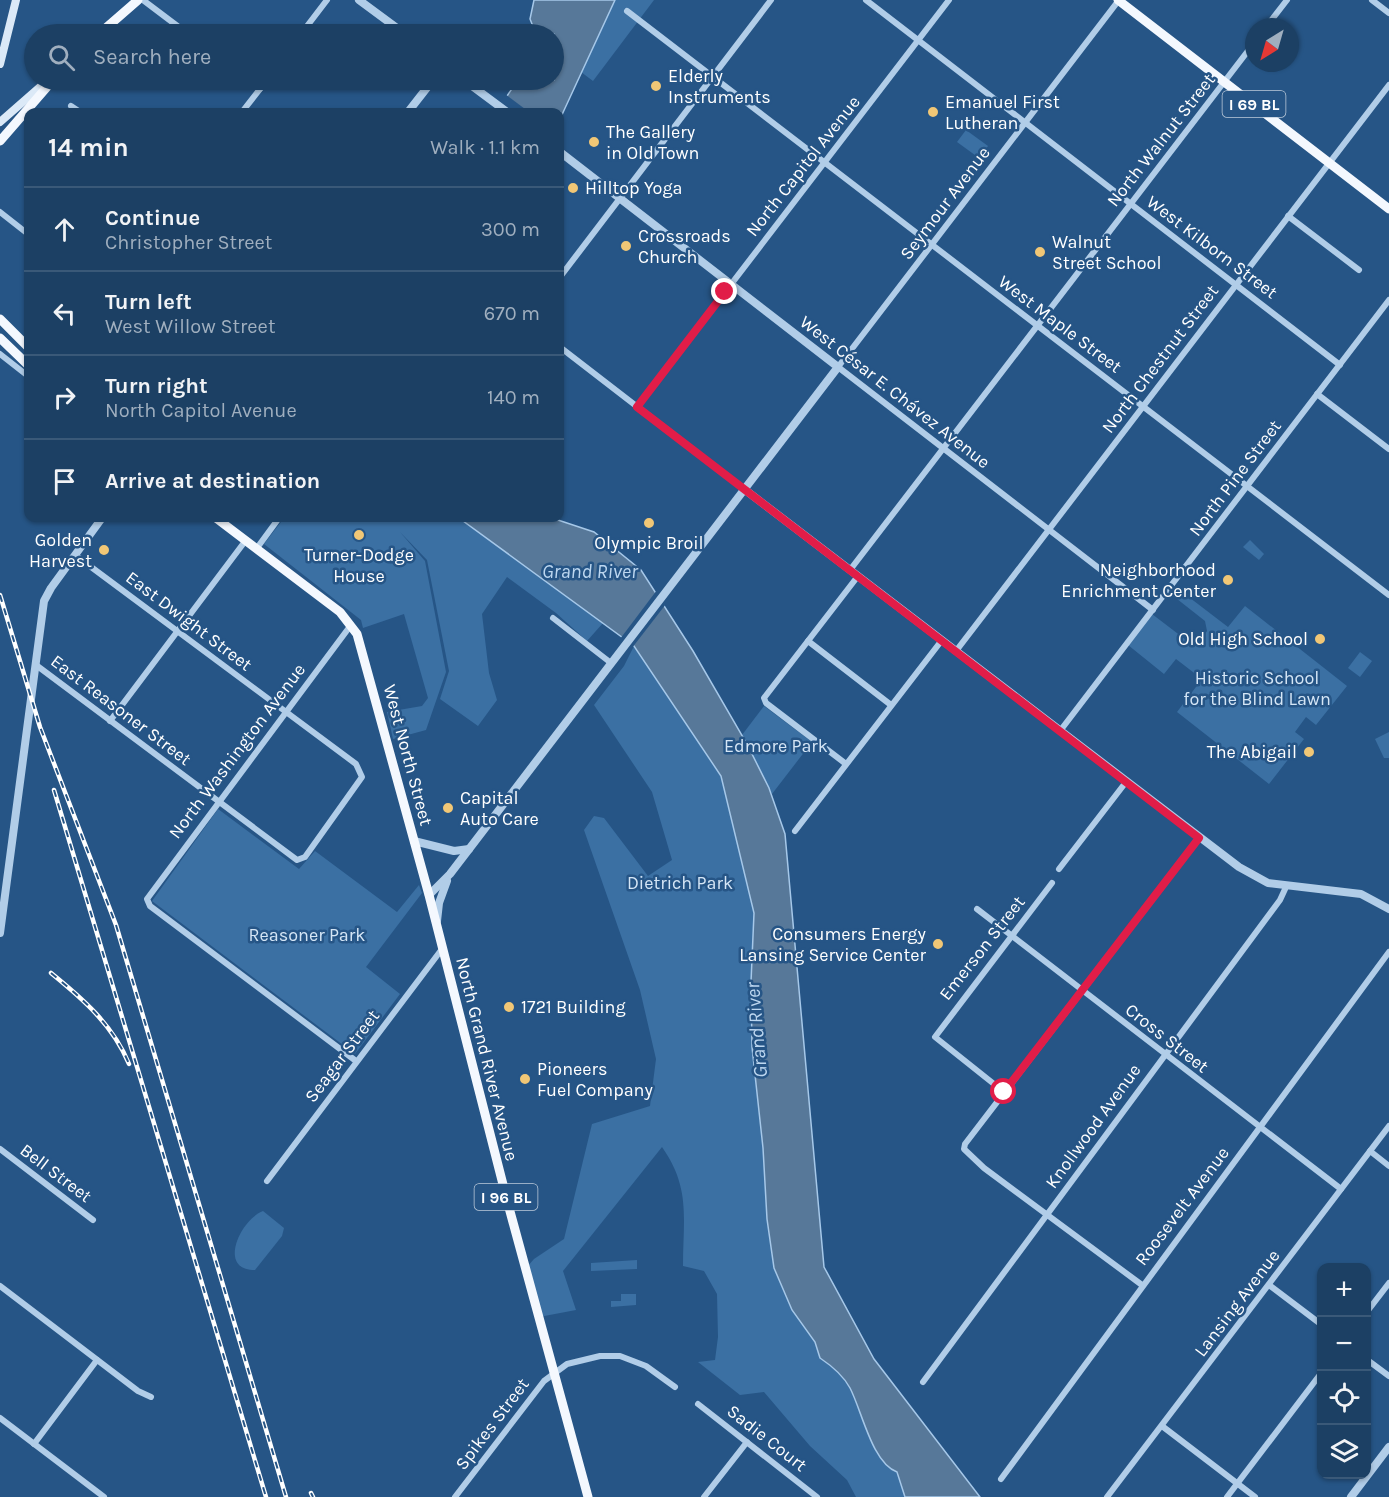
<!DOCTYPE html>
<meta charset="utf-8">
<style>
body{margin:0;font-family:Karla,sans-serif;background:#294b6d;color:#f1f3f6}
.controls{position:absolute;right:18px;bottom:18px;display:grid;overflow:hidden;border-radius:12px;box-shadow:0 2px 4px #0004}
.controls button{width:54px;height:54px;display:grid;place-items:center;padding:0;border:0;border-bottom:2px solid #3a5978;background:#1c4064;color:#f1f3f6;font:30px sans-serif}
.compass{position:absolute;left:1245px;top:18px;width:54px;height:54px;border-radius:50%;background:#1c4064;box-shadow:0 2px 4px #0004;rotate:217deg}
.stop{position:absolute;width:18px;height:18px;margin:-14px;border:4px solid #e11d48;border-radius:50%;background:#fff}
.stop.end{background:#e11d48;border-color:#fff;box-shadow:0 2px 6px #0008}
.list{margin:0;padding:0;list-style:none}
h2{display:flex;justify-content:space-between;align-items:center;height:78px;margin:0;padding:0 24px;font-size:26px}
h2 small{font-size:20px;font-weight:400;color:#a0afbf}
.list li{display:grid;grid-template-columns:39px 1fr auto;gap:18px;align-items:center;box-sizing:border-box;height:84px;padding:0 24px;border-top:2px solid #3a5978}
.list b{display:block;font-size:22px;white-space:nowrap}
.list p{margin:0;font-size:20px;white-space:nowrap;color:#a0afbf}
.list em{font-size:20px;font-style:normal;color:#a0afbf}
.icon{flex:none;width:33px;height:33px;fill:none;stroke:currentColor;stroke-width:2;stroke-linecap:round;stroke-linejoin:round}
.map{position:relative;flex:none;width:1389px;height:1497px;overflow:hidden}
.search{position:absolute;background:#1c4064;box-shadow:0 2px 4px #0004;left:24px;top:24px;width:540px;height:66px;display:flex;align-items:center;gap:15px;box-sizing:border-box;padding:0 21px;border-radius:33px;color:#a0afbf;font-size:22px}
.panel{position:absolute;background:#1c4064;box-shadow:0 2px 4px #0004;left:24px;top:108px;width:540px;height:414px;border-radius:12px}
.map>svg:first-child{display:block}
</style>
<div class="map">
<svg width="1389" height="1497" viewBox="0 0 1389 1497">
<rect width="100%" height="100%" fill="#265586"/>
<g fill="#3b70a3">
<polygon points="615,0 654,0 593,81 581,72"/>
<polygon points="966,130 988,146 979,158 957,142"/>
<polygon points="284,518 459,518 603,623 587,641 556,613 507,577 482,614 489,673 497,700 478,726 440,699 449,671 427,560 400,532 425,561 446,672 426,730 393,739 387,712 422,706 428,698 404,614 363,628 361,620 264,544"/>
<polygon points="1250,540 1264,554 1259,560 1243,547"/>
<polygon points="1177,588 1228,627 1245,606 1347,686 1316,725 1306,717 1295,732 1304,739 1269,784 1177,712 1202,679 1176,659 1164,674 1128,645 1152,614 1190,643 1201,640 1207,631 1205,621 1172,595"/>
<path d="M634 646 721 776 754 913 751 982 752 1047 763 1148 767 1219 774 1269 792 1310 815 1342 820 1358C832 1366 843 1375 850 1388 862 1411 872 1463 897 1472L905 1497H856L847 1480 810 1446 764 1392 740 1395 698 1362 715 1360 718 1337 717 1294 704 1271 683 1266C683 1219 691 1188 662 1147L563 1271 576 1310 539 1317 526 1268 534 1259 564 1239 592 1124 650 1106 656 1059 640 990 584 830 594 816 604 818 648 876 672 860 652 792 594 705 624 666Z"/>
<polygon points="1360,652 1372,661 1360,677 1348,668"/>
<polygon points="764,706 812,742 772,794 742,735"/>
<polygon points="1389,732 1389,758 1384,758 1375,739"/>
<polygon points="218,809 299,869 315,851 397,912 419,885 422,893 366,967 400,994 355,1054 152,901"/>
<path d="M263 1211 284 1228 282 1236 255 1270C217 1270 240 1220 263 1211Z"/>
<polygon points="637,1260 637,1269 591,1271 591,1263"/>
<polygon points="621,1294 636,1294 636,1305 611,1307 611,1301 621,1301"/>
</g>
<g fill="#577899" stroke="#a6c8e9" stroke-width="1.5">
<polygon points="534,0 615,0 560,119 560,112 496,112 518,80 554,80 554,34 536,34 530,19"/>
<path d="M459 518H552L594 532 641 570 693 651 747 744 769 788 785 834 824 1267 874 1359 980 1497H905L897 1472C872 1463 862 1411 850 1388 843 1375 832 1366 820 1358L815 1342 792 1310 774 1268 767 1219 763 1148 752 1047 751 982 754 913 721 776 634 646Z"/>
</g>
<g fill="#265586">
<polygon points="505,94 529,112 493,112"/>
<polygon points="657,590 666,604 632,648 620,639"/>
</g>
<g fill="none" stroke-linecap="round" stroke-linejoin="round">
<g stroke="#b1cde8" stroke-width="6">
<polyline points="143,0 188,34"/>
<polyline points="866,0 1340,365"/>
<polyline points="1119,0 838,367 1153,610"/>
<polyline points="1372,0 1389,13"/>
<polyline points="627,11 1389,595"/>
<polyline points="1266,27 1287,0"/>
<polyline points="301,34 327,0"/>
<polyline points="248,80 260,89"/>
<polyline points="71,106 80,112"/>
<polyline points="242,112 267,80"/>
<polyline points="0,212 28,234"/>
<polyline points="1288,216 1359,270"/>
<polyline points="560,277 771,0"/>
<polyline points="560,347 744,489"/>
<polyline points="0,354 28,376"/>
<polyline points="1317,394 1389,449"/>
<polyline points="637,407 949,0"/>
<polyline points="257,548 279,518"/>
<polyline points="850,570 1254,43"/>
<polyline points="553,618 611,663"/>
<polyline points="351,625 147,899 150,906 356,1061"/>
<polyline points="808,641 891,705"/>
<polyline points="956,651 1389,85"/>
<polyline points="36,665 297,860 305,857 362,777 356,764 75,555"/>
<polyline points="110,721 246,540"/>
<polyline points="1060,731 1389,300"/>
<polyline points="846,764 766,703 764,698 858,576"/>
<polyline points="795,831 942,640"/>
<polyline points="1059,869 1126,782"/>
<polyline points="977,909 1341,1189"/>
<polyline points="1004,1092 935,1037 1052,883"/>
<polyline points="0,1149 93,1220"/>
<polyline points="1370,1151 1389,1166"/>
<polyline points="267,1181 442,949"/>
<polyline points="1142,1285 984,1168 964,1149 965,1144 1199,838"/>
<polyline points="1269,1285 1322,1325"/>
<polyline points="0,1286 138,1391 151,1397"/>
<polyline points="1366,1313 1389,1283"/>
<polyline points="1366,1359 1389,1376"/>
<polyline points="923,1382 1280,900 1286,887"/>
<polyline points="698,1404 817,1497"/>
<polyline points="0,1418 104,1497"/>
<polyline points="1162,1426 1255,1497"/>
<polyline points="34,1444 97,1360"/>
<polyline points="1001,1479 1389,952"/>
<polyline points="455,1497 544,1381 567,1364 600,1356 620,1356 646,1366 675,1387"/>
<polyline points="704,1497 747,1442"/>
<polyline points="1107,1497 1389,1126"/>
<polyline points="1227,1497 1322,1372"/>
</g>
<g stroke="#b1cde8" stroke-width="8">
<polyline points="359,0 405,34"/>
<polyline points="464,80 507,112"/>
<polyline points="408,112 433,80"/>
<polyline points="744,489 1239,867 1268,883 1361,894 1389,909"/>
<polyline points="414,841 454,851 469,849"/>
<polyline points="429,895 450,874 838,367 560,152"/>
<polyline points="437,921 439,903 447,881"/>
<polyline points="0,933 44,601 51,588 102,518"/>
<polyline points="1351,1497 1389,1447"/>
</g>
<g stroke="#dbe9f7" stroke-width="8">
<polyline points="0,64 16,0"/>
<polyline points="0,122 48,80"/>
</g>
<g stroke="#f4f8fe" stroke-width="9">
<polyline points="1118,0 1389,209"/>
<polyline points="99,34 138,0"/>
<polyline points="0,141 53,80"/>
<polyline points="0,319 28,347"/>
<polyline points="0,338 28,365"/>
<polyline points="216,518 340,612 357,634 429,895 508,1204 588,1497"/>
</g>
<g stroke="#fff" stroke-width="4.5">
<g id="rail">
<polyline points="0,595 40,727 116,925 286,1497"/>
<polyline points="54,790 266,1497"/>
<path d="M51 973C83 999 113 1025 129 1064"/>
<polyline points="311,1493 313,1497"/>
</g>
</g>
<use href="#rail" stroke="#265586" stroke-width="2" stroke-dasharray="7" stroke-linecap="butt"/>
</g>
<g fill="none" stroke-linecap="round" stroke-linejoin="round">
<polyline stroke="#e11d48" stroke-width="8" points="725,292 637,407 1199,838 1004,1092"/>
</g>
<g fill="#f1c776" stroke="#265586" stroke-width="2">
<circle cx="656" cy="86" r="6"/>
<circle cx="933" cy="112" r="6"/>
<circle cx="594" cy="142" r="6"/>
<circle cx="573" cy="188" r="6"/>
<circle cx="626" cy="246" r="6"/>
<circle cx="1040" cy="252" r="6"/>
<circle cx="649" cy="523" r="6"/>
<circle cx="359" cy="535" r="6"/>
<circle cx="104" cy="550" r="6"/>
<circle cx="1228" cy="580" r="6"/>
<circle cx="1320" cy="639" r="6"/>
<circle cx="1309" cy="752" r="6"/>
<circle cx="448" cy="808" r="6"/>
<circle cx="938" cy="944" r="6"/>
<circle cx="509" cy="1007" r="6"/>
<circle cx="525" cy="1079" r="6"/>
</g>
<g text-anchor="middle" stroke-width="5" stroke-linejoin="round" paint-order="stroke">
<g fill="#265586" stroke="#beccdb" stroke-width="1.5">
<rect x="1222.5" y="91" width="63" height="26" rx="4.5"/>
<rect x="474.5" y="1184" width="63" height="26" rx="4.5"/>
</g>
<g font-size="16" font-weight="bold" fill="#fff">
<text x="1254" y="110">I 69 BL</text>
<text x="506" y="1203">I 96 BL</text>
</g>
<g font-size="18" fill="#fff" stroke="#265586" text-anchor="start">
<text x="668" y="82">Elderly<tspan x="668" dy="21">Instruments</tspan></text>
<text x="945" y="108">Emanuel First<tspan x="945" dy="21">Lutheran</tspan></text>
<text x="606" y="138">The Gallery<tspan x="606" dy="21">in Old Town</tspan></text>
<text x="585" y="194">Hilltop Yoga</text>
<text x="638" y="242">Crossroads<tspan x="638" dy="21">Church</tspan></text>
<text x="1052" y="248">Walnut<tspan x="1052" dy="21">Street School</tspan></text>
<text x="92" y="546" text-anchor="end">Golden<tspan x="92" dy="21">Harvest</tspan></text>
<text x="649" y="549" text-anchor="middle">Olympic Broil</text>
<text x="359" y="561" text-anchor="middle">Turner-Dodge<tspan x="359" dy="21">House</tspan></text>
<text x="1216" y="576" text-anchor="end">Neighborhood<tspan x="1216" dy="21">Enrichment Center</tspan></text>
<text x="1308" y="645" text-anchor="end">Old High School</text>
<text x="1297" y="758" text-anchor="end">The Abigail</text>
<text x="460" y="804">Capital<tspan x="460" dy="21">Auto Care</tspan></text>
<text x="926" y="940" text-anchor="end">Consumers Energy<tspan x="926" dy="21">Lansing Service Center</tspan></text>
<text x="521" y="1013">1721 Building</text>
<text x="537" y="1075">Pioneers<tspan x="537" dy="21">Fuel Company</tspan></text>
</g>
<g font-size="18" fill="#fff" stroke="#265586">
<text transform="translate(1161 140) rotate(-52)" y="6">North Walnut Street</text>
<text transform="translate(803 166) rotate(-52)" y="6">North Capitol Avenue</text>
<text transform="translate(945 203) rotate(-53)" y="6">Seymour Avenue</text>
<text transform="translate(1212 247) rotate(37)" y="6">West Kilborn Street</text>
<text transform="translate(1060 324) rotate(37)" y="6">West Maple Street</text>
<text transform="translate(1160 359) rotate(-53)" y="6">North Chestnut Street</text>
<text transform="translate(895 392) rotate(38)" y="6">West César E. Chávez Avenue</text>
<text transform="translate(1235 478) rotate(-53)" y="6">North Pine Street</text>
<text transform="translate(189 621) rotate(37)" y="6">East Dwight Street</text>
<text transform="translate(121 710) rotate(37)" y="6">East Reasoner Street</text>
<text transform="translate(237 751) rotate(-53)" y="6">North Washington Avenue</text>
<text transform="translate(408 755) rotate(75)" y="6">West North Street</text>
<text transform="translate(982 948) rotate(-52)" y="6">Emerson Street</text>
<text transform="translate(1167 1038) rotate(38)" y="6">Cross Street</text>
<text transform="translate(342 1056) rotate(-53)" y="6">Seagar Street</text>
<text transform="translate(487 1059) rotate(76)" y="6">North Grand River Avenue</text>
<text transform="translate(1093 1126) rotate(-54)" y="6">Knollwood Avenue</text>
<text transform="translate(56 1173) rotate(37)" y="6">Bell Street</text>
<text transform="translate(1182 1206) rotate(-53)" y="6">Roosevelt Avenue</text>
<text transform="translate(1237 1303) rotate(-53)" y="6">Lansing Avenue</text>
<text transform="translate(492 1424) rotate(-53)" y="6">Spikes Street</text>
<text transform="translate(767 1438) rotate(38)" y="6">Sadie Court</text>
</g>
<g font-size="18" fill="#d5e6f6" stroke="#265586">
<text x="1257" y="684">Historic School<tspan x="1257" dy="21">for the Blind Lawn</tspan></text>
<text x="776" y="752">Edmore Park</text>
<text x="680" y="889">Dietrich Park</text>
<text x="307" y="941">Reasoner Park</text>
</g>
<g font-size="20" font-style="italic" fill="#bdd7f0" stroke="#265586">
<text x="590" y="578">Grand River</text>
<text transform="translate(756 1030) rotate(-95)" y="7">Grand River</text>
</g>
</g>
</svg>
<div class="controls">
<button>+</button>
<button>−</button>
<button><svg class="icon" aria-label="locate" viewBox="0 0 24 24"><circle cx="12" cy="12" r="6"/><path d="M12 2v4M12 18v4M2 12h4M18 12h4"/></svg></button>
<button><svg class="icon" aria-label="layers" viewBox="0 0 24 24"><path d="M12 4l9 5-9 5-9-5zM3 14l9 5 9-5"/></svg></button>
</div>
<svg class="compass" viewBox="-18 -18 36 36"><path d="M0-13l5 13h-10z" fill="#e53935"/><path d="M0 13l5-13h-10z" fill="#a0afbf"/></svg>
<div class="stop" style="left:1004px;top:1092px"></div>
<div class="stop end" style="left:725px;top:292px"></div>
<div class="search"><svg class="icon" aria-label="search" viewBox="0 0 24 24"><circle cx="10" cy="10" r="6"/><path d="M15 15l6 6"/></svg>Search here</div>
<section class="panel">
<h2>14 min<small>Walk · 1.1 km</small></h2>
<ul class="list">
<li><svg class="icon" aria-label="ahead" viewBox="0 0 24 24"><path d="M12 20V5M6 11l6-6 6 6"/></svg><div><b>Continue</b><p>Christopher Street</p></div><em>300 m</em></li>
<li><svg class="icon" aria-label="left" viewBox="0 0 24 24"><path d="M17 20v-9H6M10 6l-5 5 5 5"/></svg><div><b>Turn left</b><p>West Willow Street</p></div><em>670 m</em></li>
<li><svg class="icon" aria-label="right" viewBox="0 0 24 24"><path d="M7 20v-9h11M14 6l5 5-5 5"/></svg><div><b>Turn right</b><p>North Capitol Avenue</p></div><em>140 m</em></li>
<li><svg class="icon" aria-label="arrive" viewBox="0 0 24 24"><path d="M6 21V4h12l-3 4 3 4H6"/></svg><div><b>Arrive at destination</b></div></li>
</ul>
</section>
</div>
